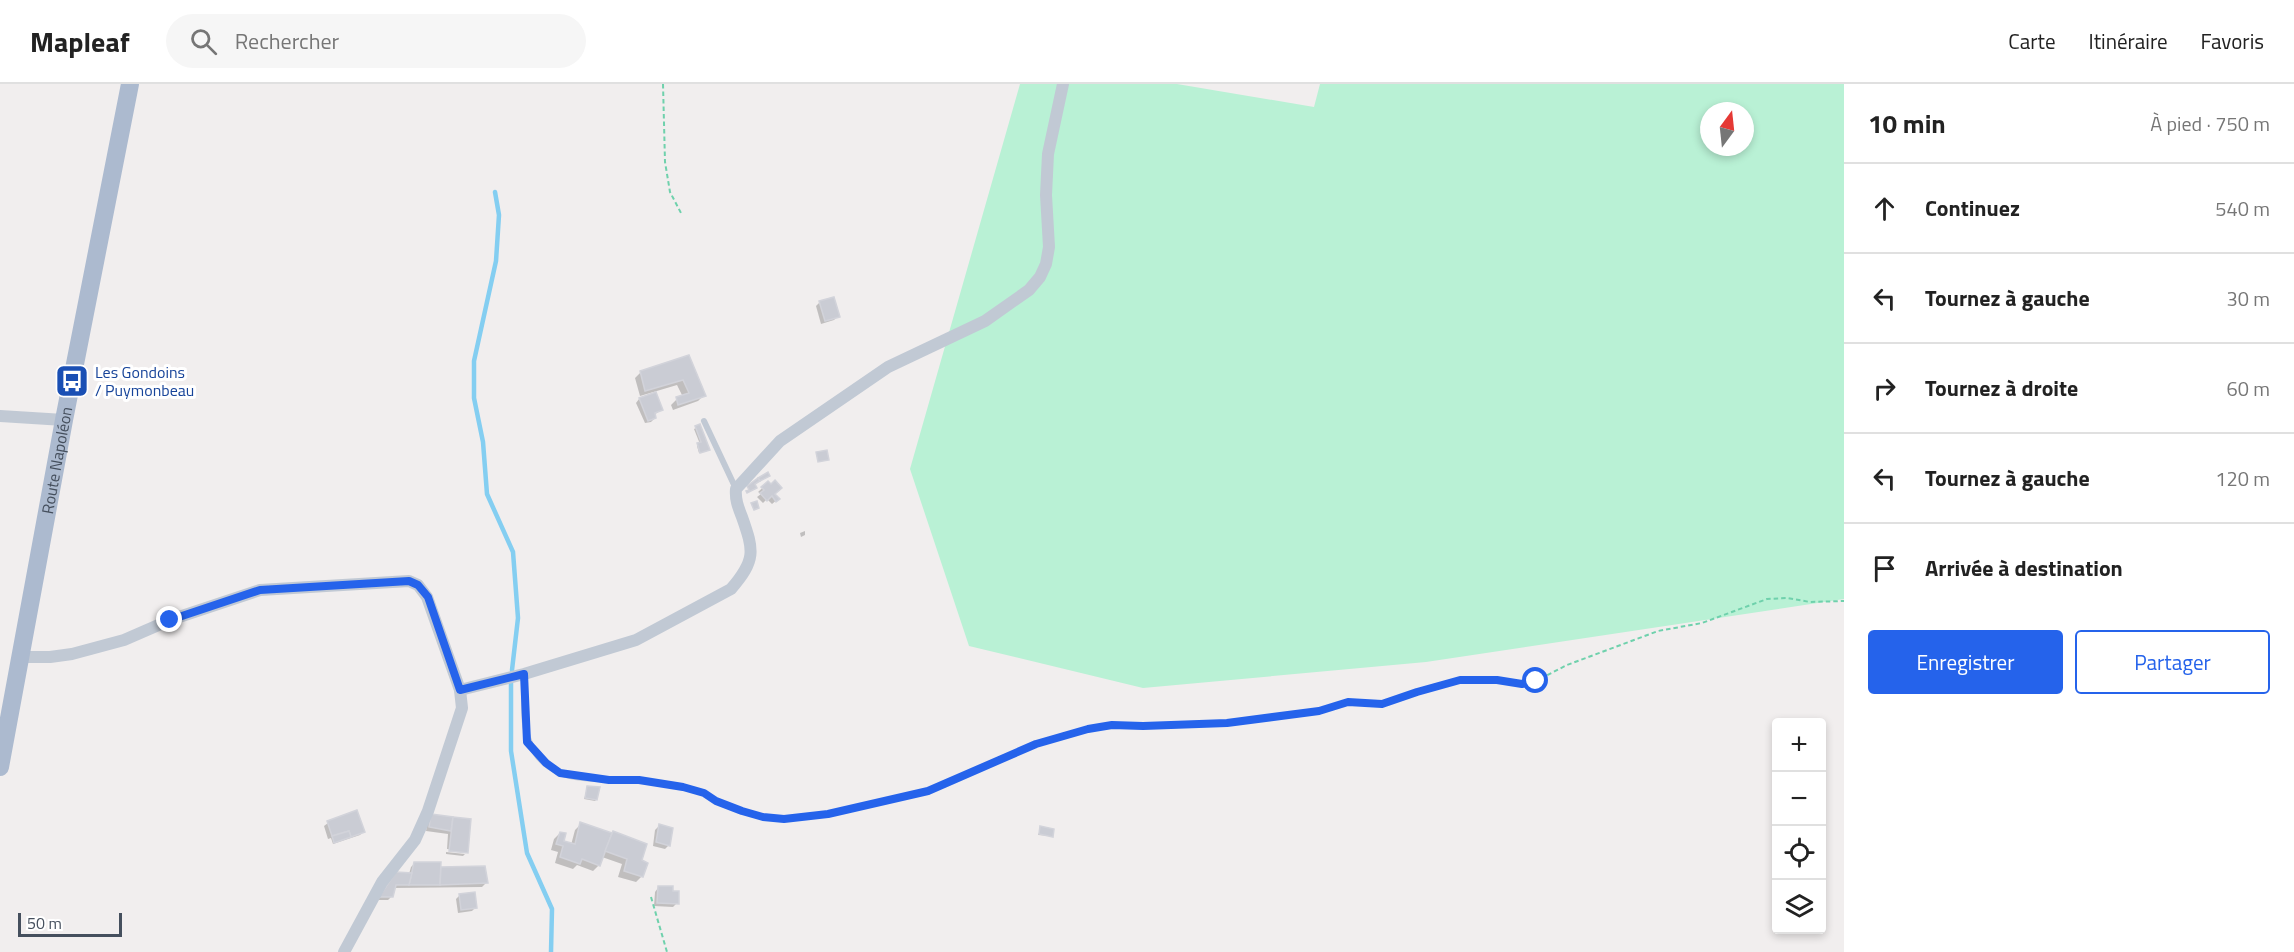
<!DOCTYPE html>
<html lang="fr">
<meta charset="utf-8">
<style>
body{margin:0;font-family:"Titillium Web",sans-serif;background:#f6f6f6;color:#222}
.controls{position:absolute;right:18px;bottom:18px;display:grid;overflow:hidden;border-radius:6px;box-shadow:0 3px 9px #0003}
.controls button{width:54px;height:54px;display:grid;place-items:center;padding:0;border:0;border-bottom:2px solid #e0e0e0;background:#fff;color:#222;font:30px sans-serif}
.compass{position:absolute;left:1700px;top:18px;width:54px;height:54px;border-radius:50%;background:#fff;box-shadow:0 3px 9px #0003;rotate:15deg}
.scale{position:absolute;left:18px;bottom:15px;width:104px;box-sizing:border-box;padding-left:6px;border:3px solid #454f5d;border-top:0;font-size:16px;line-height:21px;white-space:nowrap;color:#454f5d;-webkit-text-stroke:4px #fff;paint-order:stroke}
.stop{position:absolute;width:18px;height:18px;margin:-14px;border:4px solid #2563eb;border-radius:50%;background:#fff}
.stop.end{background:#2563eb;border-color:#fff;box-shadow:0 2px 6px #0008}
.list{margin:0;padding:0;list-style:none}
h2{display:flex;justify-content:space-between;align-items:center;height:78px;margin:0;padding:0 24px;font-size:26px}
h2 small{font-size:20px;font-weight:400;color:#767676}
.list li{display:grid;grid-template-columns:39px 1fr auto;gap:18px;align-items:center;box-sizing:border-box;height:90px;padding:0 24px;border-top:2px solid #e0e0e0}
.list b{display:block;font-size:22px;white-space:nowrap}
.list em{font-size:20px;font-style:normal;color:#767676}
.actions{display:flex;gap:12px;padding:18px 24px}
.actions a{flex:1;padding:14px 0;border:2px solid #2563eb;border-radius:6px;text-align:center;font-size:21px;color:#2563eb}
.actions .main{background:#2563eb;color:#fff}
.icon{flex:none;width:33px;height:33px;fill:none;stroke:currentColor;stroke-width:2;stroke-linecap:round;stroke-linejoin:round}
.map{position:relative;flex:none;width:1844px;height:868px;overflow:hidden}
header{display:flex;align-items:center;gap:36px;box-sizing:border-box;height:84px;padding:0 30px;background:#fff;border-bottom:2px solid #e0e0e0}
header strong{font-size:28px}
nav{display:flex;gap:33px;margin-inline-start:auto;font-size:21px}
.search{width:420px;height:54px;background:#f6f6f6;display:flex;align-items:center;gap:15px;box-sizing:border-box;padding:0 21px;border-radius:33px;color:#767676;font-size:22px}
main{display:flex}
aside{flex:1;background:#fff}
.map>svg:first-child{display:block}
</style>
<header>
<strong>Mapleaf</strong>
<div class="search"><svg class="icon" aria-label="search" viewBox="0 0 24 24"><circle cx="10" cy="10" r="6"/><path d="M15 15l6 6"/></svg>Rechercher</div>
<nav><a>Carte</a><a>Itinéraire</a><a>Favoris</a></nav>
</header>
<main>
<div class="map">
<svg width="1844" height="868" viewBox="0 0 1844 868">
<rect width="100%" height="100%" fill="#f1eeee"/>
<path fill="#b9f1d5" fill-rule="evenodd" d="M1020 0H1177L1314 23 1320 0H1844V515L1426 578 1143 604 969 562 910 385ZM1709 27H1745V63H1709Z"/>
<g fill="#0003">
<polygon points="820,218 838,232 834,236 821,240 816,222"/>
<polygon points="688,273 704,311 698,317 673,326 671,321 677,315 683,313 677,301 640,312 635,294 641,288"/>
<polygon points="655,310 661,326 654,331 655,334 651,338 645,339 636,319 639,315"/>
<polygon points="696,344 707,367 699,369 697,362 700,360 694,345"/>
<polygon points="768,399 778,415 772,420 767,415 763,419 757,413 761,410 758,408"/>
<polygon points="805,447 805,451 801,453 800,449"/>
<polygon points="588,703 596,716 595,717 584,715"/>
<polygon points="357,728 364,747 360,751 333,760 331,754 328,755 324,742 328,739"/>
<polygon points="432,732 469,736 465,770 465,767 447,765 448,750 426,747 428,735"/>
<polygon points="581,740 645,761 640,777 642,792 636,798 618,793 622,780 602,773 599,781 593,787 577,781 573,785 555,779 558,768 551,766 554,755 560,749 562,758 571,761 575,746"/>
<polygon points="659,742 669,761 665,765 653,762 655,746"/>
<polygon points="1041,744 1051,752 1038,751"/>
<polygon points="446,768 465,770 463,772 446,770"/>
<polygon points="415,779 439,785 484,784 486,799 482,803 394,804 391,813 388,816 377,816 392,793 409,790 411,783"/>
<polygon points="658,804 677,819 673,823 654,822 655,808"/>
<polygon points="460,811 476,823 472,827 458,829 456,815"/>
</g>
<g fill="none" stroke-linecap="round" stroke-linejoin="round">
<g stroke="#84cef1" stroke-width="4.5">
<polyline points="495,108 499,131 496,177 474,277 474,314 483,358 487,410 513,468 518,534 512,586"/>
<polyline points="511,599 511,667 527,769 552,825 551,868"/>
</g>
</g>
<g fill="#caccd4" stroke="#d2d3da" stroke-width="1.5">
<polygon points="834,213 840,233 825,237 819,217"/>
<polygon points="689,271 706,312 678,321 676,313 689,309 683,296 645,307 640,287"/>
<polygon points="656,308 663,326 655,329 656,334 648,337 639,314"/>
<polygon points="700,340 710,366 700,369 697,359 701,358 695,342"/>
<polygon points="827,366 829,376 818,378 816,368"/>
<polygon points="768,388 770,392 760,397 758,394"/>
<polygon points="758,394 760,397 755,400 757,404 747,409 746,407 749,406 747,402"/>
<polygon points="775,396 782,404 775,410 780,415 776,418 772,412 767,417 760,409 764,406 761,403 768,397 771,400"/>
<polygon points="757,417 759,424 754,426 751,419"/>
<polygon points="587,702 600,703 597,716 585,714"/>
<polygon points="357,726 365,748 351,753 349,747 332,752 327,737"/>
<polygon points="431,730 453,733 451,747 429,743"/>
<polygon points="453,733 471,735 468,769 449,767"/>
<polygon points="580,738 612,749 600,782 582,775 580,780 560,773 563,762 556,760 560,748 566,749 564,757 575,760"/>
<polygon points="659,740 673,744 670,762 656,758"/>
<polygon points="1040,742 1054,745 1053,753 1039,750"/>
<polygon points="349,747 351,753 334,759 332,752"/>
<polygon points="613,747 647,760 642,776 648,779 643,793 624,787 627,775 605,767"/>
<polygon points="414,778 441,778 440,801 409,801"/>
<polygon points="485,782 488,799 440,801 441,783"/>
<polygon points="396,788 412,789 409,801 396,801 393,813 379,813"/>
<polygon points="658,802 673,802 673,807 679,807 679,820 657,819"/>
<polygon points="475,808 477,824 461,826 459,810"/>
</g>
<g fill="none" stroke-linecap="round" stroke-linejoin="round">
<g stroke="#6fd1ac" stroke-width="2" stroke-dasharray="4.5 3" stroke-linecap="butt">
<polyline points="663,0 665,78 670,108 681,129"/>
<polyline points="617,696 639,696 683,703 704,709 716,717 763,733 784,735 828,730 892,717 928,707 1036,660 1088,645 1112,641 1143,642 1227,639 1319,627 1348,618 1382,620 1417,608 1460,596 1497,596 1522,600 1536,597 1567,581 1658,547 1702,539 1767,515 1787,514 1810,518 1844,517"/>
<polyline points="651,813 667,868"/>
</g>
<g stroke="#c1c9d4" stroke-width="6">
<polyline points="704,337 736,405"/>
<path d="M524 590C525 628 517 668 558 688 572 695 593 694 609 696"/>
</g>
<g stroke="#c1c9d4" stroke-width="12">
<polyline points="0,332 64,336"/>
<polyline points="21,573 50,573 72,570 124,556 170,536 260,506 409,497 418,501 427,513 460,606 462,624 428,727 415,756 382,798 344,868"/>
<path d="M460 606 524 590 636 556 731 505C756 476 754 467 742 433 738 423 735 415 736 405L780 357 888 283 985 237 1029 206 1040 193 1046 180 1049 163 1046 111 1048 70 1063 0"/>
</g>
<path stroke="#acbacf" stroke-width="18" id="s1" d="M0 683 64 336 130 0"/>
</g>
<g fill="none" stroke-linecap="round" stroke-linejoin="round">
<polyline stroke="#2563eb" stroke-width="8" points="170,536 260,506 409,497 418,501 428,513 460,606 524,590 527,658 546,679 560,689 609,696 639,696 683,703 704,709 716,717 742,727 763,733 784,735 828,730 928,707 1036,660 1088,645 1112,641 1143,642 1227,639 1319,627 1348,618 1382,620 1417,608 1460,596 1497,596 1522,600 1536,597"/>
</g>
<defs>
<g id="bus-square" transform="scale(1.725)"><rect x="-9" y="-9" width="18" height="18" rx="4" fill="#1a4fb4" stroke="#fff"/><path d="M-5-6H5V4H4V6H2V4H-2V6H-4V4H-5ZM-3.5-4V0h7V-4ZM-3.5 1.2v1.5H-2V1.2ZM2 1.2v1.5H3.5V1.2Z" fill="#fff"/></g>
</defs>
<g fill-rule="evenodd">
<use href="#bus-square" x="72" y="297"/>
</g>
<g text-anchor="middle" stroke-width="6" stroke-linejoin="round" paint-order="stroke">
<g font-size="16" fill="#164399" stroke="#fff" text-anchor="start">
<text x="95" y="294">Les Gondoins<tspan x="95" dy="18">/ Puymonbeau</tspan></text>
</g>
<g font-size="16" fill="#454f5d" stroke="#fff">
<text dy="6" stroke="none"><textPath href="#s1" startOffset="312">Route Napoléon</textPath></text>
</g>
</g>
</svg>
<div class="controls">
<button>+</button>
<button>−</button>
<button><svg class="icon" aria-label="locate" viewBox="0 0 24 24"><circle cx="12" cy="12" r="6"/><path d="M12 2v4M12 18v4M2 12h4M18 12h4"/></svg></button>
<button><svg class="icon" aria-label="layers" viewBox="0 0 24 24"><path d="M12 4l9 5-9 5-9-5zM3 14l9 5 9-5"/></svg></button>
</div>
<svg class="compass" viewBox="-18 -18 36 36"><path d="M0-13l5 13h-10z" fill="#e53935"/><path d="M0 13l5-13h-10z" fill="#767676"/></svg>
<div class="scale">50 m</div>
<div class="stop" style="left:1536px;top:597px"></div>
<div class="stop end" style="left:170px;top:536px"></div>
</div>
<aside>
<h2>10 min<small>À pied · 750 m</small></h2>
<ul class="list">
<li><svg class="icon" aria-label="ahead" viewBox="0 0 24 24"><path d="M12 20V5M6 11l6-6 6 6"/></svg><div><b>Continuez</b></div><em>540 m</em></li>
<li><svg class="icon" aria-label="left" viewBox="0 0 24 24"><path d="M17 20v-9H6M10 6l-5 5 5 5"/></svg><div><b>Tournez à gauche</b></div><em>30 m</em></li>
<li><svg class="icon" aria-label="right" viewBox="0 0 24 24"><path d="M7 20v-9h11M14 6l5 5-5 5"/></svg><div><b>Tournez à droite</b></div><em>60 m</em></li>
<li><svg class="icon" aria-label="left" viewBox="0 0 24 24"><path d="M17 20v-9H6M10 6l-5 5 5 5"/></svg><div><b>Tournez à gauche</b></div><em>120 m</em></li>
<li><svg class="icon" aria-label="arrive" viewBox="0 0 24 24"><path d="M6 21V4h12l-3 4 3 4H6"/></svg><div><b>Arrivée à destination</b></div></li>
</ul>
<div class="actions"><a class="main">Enregistrer</a><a>Partager</a></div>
</aside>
</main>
